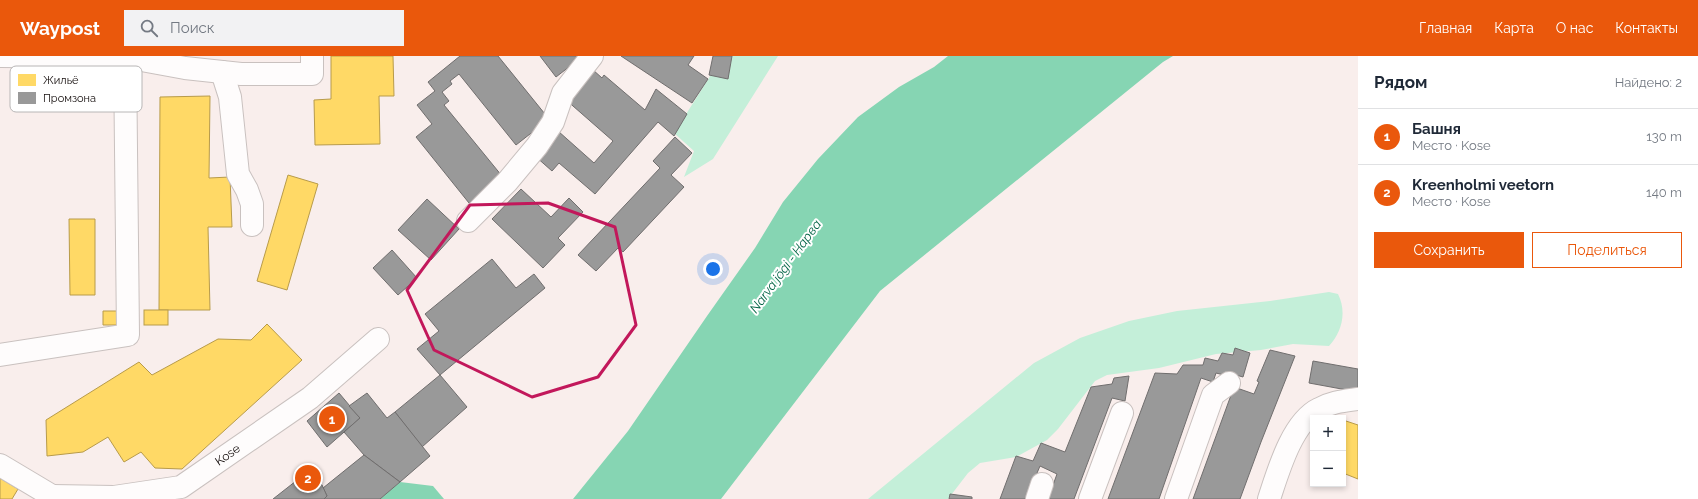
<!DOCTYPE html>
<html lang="ru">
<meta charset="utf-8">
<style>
body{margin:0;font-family:Raleway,sans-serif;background:#f2f2f3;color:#1f2937}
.controls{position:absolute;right:12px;bottom:12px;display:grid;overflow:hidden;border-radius:0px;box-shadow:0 2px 6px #0003}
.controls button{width:36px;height:36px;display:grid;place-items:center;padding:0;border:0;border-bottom:1px solid #e0e1e3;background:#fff;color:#1f2937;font:20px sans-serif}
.you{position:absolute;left:713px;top:213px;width:14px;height:14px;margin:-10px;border:3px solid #fff;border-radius:50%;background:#1a73e8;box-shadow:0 0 0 6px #1a73e833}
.badge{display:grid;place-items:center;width:26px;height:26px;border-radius:50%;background:#ea580c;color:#fff;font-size:13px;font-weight:700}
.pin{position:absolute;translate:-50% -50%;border:2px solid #fff;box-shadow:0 1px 4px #0006}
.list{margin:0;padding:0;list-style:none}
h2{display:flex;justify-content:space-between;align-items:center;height:52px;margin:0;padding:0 16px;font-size:17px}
h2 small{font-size:13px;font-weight:400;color:#747a83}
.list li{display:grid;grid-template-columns:26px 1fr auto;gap:12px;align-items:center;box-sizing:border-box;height:56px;padding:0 16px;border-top:1px solid #e0e1e3}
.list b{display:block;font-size:15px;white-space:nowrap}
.list p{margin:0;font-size:13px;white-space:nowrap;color:#747a83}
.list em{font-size:13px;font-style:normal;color:#747a83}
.actions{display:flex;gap:8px;padding:12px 16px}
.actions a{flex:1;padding:9px 0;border:1px solid #ea580c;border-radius:0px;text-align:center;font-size:14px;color:#ea580c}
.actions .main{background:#ea580c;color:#fff}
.icon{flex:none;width:22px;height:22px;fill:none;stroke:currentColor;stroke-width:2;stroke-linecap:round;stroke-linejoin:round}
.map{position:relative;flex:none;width:1358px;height:443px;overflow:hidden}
header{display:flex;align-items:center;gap:24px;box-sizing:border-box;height:56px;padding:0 20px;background:#ea580c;color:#fff}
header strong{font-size:19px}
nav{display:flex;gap:22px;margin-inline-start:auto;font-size:14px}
.search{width:280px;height:36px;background:#f2f2f3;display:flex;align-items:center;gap:10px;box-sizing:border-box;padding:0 14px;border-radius:0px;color:#747a83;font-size:15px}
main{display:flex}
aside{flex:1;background:#fff}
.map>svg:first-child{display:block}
</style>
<header>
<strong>Waypost</strong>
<div class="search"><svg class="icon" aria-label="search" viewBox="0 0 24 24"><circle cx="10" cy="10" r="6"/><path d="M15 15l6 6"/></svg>Поиск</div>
<nav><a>Главная</a><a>Карта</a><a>О нас</a><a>Контакты</a></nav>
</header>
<main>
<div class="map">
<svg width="1358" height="443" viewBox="0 0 1358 443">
<rect width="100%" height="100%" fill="#f9eeec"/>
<g fill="#c4efd9">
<polygon points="723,0 778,0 713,103 684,121 694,95 674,77"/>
<path d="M1329 236 1338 238C1347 256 1342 276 1329 290L1293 288 1261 294 1216 298 1159 312 1107 319 1095 325 1058 373 1047 384 1016 401 980 407 968 417 948 443H868L1034 307 1080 282 1129 265 1177 255 1270 245Z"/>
</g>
<g fill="#86d5b3">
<polygon points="948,0 1173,0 1163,6 880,235 721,443 573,443 628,375 707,260 755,192 783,146 818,103 858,61 899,31 934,11"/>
<polygon points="400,426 433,430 444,443 380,443"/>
</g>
<g fill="#ffd966" stroke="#b89b4a">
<polygon points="331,0 393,0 394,40 379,40 380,88 315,89 314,44 331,43"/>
<polygon points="210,40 209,122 230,121 232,171 208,171 210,254 159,254 160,41"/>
<polygon points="288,119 318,128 287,234 257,225"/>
<polygon points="69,163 95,163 95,239 70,239"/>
<rect x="144" y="254" width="24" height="15"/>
<polygon points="103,255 119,255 120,269 103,269"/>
<polygon points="267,268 302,304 182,413 155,412 141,396 124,406 108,381 83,396 47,400 46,364 139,306 152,319 218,283 251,284"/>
<polygon points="1343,364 1358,369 1358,423 1343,417"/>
<polygon points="0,422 18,433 12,443 0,443"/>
</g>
<g fill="#999" stroke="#706e6e">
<polygon points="460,0 498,0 549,63 516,89 459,18 450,25 452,28 442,36 449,45 444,49 502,120 469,147 416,81 432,68 417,49 435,35 428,26"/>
<polygon points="540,0 583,0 556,21"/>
<polygon points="621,0 694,0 688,9 708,23 692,47"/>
<polygon points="713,0 732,0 728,23 709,19"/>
<polygon points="592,13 602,22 604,19 645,54 656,33 687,58 674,80 658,66 595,138 559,107 552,115 535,100 558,75 594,107 613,85 565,43"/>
<polygon points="675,81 692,97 671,119 684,131 623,196 618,192 596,215 578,199 660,112 653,105"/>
<polygon points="521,133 551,161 569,142 583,156 558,182 565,189 543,212 492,163"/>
<polygon points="427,143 459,173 431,204 398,174"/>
<polygon points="392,194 417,222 398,239 373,212"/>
<polygon points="492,203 516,232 534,218 545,232 440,319 417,293 439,275 425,258"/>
<polygon points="1235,292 1250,297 1243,321 1229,317 1228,320 1216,317 1213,326 1201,322 1159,443 1108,443 1155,317 1177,318 1183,309 1203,309 1205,302 1218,305 1222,297 1233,299"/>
<polygon points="1270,294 1295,300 1261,386 1240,443 1193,443 1234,331 1254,338 1259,326 1257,325"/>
<polygon points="1313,305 1358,313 1358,336 1309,327"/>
<polygon points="440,319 467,351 422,391 395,356"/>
<polygon points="1129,320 1125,345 1112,342 1074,443 1048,443 1057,418 1040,410 1026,443 1000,443 1016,400 1033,405 1041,387 1065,396 1091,331 1112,328 1114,322"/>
<polygon points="339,337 360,362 327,391 307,365"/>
<polygon points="367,337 387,362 395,356 430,400 400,426 364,399 344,376 360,362 349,350"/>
<polygon points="364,399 400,426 380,443 324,443 327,440 323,432"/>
<polygon points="310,414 322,429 327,440 324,443 273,443"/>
<polygon points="950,438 972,441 972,443 949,443"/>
</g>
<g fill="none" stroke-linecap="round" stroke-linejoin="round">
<g stroke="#c9c1bf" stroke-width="24">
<g id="minor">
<polyline points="0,0 125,1 185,12 241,18 312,18 312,0"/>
<polyline points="222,16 230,41 238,118 247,134 252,148 252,169"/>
<polyline points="468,165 507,126 537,90 553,66 563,37 592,0"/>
<polyline points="0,299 128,279 125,0"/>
<polyline points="0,409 52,440"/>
<path id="s1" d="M50 443 52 440 114 441 181 431 310 342 378 283"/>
<polyline points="1037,443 1042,428"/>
<polyline points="1090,443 1122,357"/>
<polyline points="1176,443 1213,339 1229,327"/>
<path d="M1269 443C1278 416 1292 366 1319 353 1331 346 1344 345 1358 343"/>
</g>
</g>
<use href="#minor" stroke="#fefcfc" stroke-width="22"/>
</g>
<path fill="none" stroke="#c2185b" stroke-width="3" stroke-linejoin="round" d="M548 147 615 171 636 269 598 321 532 341 434 294 407 234 470 149Z"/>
<g text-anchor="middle" stroke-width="4" stroke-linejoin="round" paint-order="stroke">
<g font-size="12" fill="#120b0a" stroke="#fff">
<text dy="4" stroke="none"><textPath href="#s1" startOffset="190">Kose</textPath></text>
</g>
<g font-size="13" font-style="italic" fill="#046546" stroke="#fff">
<text transform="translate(785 210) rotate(-54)" y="5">Narva jõgi - Нарва</text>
</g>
</g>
<rect x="10" y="10" width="132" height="46" rx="6" fill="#fff" stroke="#b8b6b6" stroke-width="1"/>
<rect x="18" y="18" width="18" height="12" fill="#ffd966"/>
<rect x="18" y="36" width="18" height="12" fill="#999"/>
<g font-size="11" fill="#120b0a">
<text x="43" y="28">Жильё</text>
<text x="43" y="46">Промзона</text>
</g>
</svg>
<div class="controls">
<button>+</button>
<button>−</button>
</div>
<div class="you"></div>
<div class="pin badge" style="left:332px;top:363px">1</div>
<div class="pin badge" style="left:308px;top:422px">2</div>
</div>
<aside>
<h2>Рядом<small>Найдено: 2</small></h2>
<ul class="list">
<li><span class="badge">1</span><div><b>Башня</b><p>Место · Kose</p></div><em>130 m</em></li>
<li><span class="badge">2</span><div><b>Kreenholmi veetorn</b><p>Место · Kose</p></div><em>140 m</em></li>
</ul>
<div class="actions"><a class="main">Сохранить</a><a>Поделиться</a></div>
</aside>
</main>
